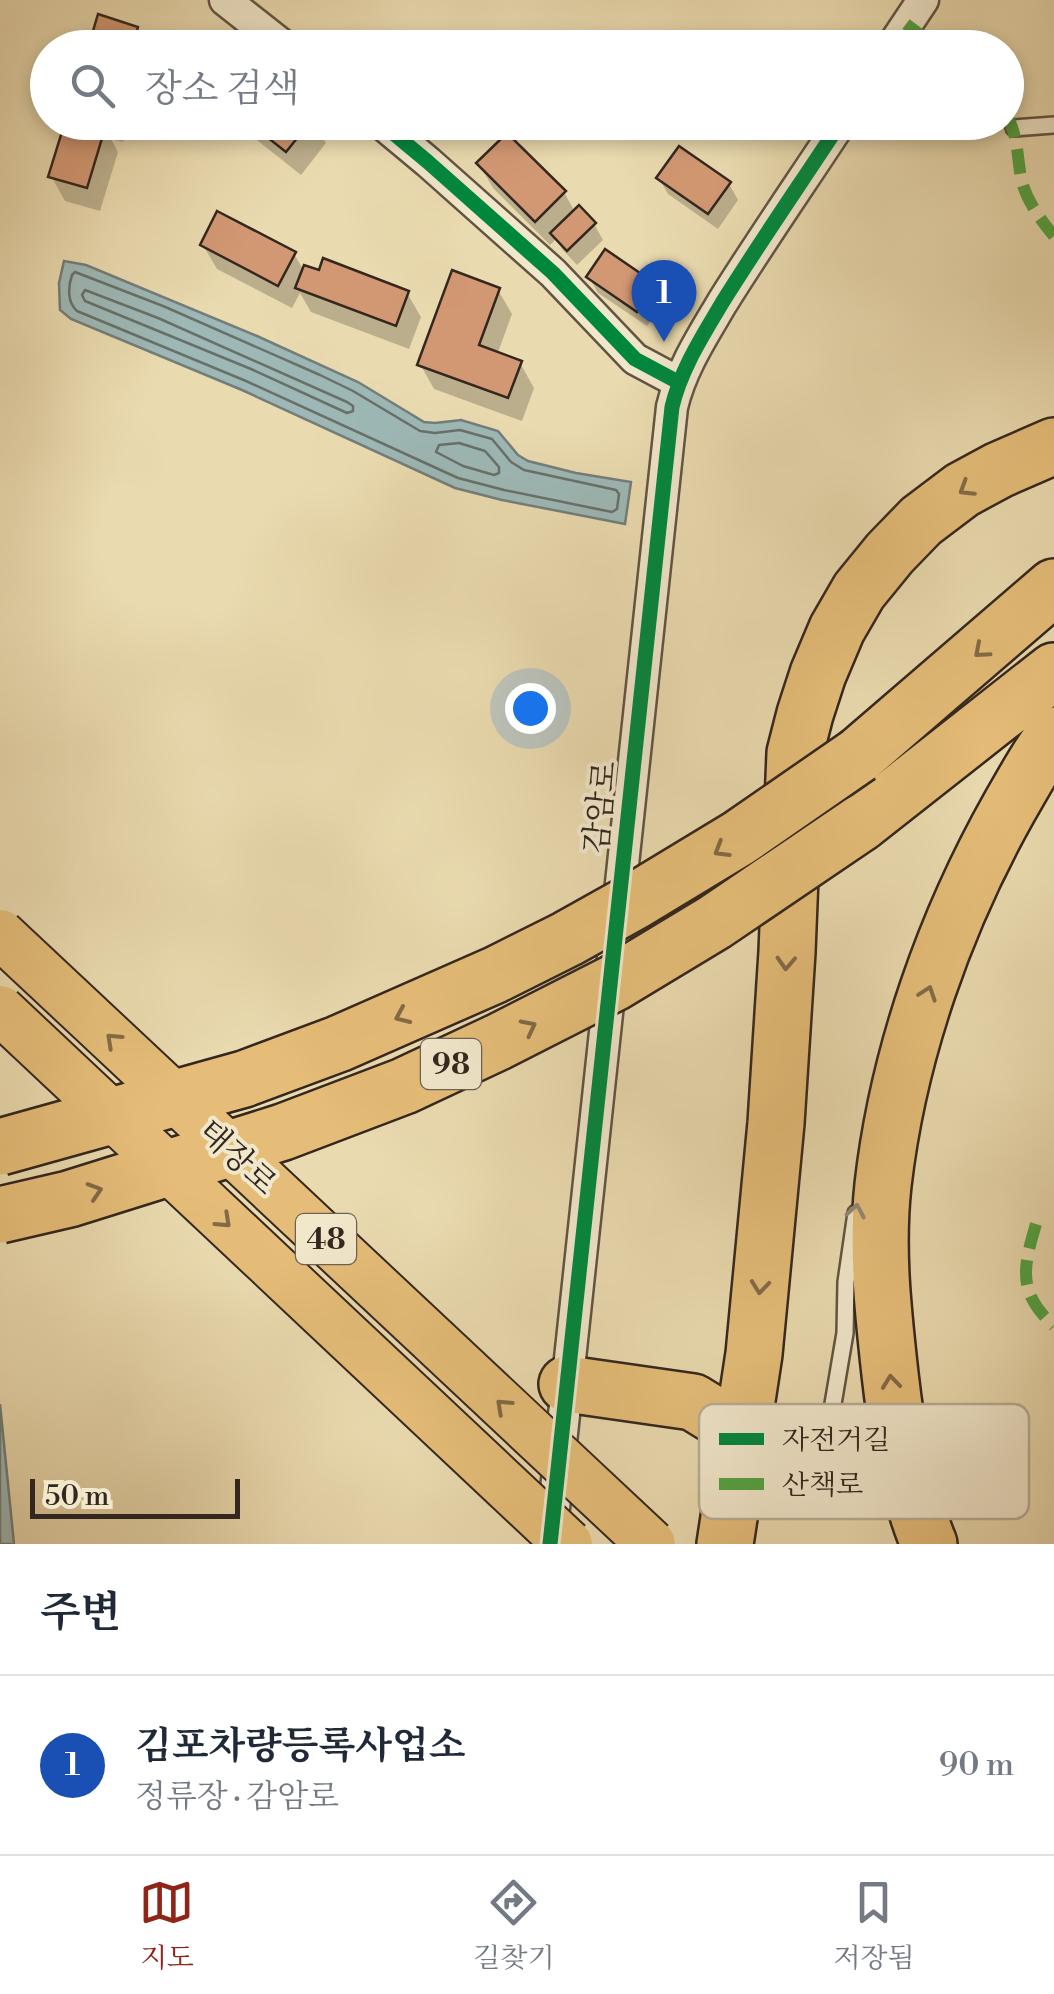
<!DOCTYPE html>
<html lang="ko">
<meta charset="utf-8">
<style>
body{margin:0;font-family:"Libre Bodoni","Noto Serif KR",serif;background:#f6f6f7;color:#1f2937}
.scale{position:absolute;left:30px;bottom:25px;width:210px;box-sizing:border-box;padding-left:10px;border:5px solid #34271f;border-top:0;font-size:28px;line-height:35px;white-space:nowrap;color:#34271f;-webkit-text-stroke:8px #f1e7cb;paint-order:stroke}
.you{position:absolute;left:530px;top:708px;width:35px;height:35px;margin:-25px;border:8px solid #fff;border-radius:50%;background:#1a73e8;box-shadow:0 0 0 15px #1a73e833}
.badge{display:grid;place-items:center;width:65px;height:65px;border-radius:50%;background:#8f2418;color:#fff;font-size:32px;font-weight:700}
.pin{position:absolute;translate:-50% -82px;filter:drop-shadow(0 2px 5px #0008)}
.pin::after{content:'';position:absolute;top:52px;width:35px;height:30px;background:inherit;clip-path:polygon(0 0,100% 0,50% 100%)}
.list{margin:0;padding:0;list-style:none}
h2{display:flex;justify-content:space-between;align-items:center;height:130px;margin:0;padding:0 40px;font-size:42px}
h2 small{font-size:32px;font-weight:400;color:#747a83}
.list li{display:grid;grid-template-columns:65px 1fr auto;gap:30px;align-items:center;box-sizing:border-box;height:180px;padding:0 40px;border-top:2px solid #e0e1e3}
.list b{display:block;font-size:38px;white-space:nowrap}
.list p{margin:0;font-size:32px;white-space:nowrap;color:#747a83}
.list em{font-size:32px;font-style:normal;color:#747a83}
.icon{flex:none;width:55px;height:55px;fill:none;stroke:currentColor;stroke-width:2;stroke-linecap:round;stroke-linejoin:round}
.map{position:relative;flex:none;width:1054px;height:1544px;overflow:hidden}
.search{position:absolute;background:#fff;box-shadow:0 5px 15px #0003;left:30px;right:30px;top:30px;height:110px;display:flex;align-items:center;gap:25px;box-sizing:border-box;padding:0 35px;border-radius:55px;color:#747a83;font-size:38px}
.sheet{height:310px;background:#fff}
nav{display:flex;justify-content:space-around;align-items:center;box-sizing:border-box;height:140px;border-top:2px solid #e0e1e3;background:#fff;font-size:28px;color:#747a83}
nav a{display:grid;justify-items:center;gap:5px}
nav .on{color:#8f2418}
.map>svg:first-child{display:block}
</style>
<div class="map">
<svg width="1054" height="1544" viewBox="0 0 1054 1544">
<rect width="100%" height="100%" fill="#eadaaf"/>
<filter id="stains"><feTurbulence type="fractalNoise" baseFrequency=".002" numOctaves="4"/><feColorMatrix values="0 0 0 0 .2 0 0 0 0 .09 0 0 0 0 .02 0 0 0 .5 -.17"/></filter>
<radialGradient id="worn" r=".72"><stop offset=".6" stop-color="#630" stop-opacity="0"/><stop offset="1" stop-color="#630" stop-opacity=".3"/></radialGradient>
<g fill="#9db8b6" stroke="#737e7a" stroke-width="2.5">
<polygon points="64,261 86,265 257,336 358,382 424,422 435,423 461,420 498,431 518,455 528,461 576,473 631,482 625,524 502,500 455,488 242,390 71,319 60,310 59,283"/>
<polygon points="0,1404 14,1544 0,1544"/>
</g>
<g fill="#0003">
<polygon points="136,29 147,48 91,48"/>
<polygon points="67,122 129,122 123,142 111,139 118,152 100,211 65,201 51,176"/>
<polygon points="234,122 314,122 326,143 301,175"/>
<polygon points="479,164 564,192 575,212 594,224 603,240 577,265 562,249 556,239 550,245 493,188"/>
<polygon points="659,178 729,184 738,200 718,229 668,194"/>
<polygon points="203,245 294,254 304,271 407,293 421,317 409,349 311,312 300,293 292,308 217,269"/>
<polygon points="589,277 655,286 664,302 647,326 598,293"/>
<polygon points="498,290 512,314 497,355 520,363 534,388 522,421 434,389 420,364"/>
</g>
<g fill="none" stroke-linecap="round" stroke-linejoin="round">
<g stroke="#68706a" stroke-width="2.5">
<path d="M75 272 163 306 320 375 353 391 420 431 435 433 460 430 492 439 511 462 524 470 616 490 619 494 617 509 612 512 504 490 458 478 246 381 77 311C67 302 68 287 72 275Z"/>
<polygon points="85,290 158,318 347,402 353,406 353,411 347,413 251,369 85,301 82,295"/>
<polygon points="459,443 485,451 499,467 499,473 494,475 463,466 436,452 439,445"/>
</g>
</g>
<g fill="#d29873" stroke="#34271f" stroke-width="2.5">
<polygon points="98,14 138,27 132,48 88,48"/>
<polygon points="65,122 97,122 106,125 87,188 48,177"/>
<polygon points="248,122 310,122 286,152"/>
<polygon points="507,133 566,191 535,222 476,163"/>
<polygon points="679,146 731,182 708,214 656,178"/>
<polygon points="579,205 596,223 567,251 550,233"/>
<polygon points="217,211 296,252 278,286 200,245"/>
<polygon points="605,249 656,284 637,312 586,277"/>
<polygon points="323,258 409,291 396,326 295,288 304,265 319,270"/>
<polygon points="452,270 500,288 479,345 522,361 508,398 417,365"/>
</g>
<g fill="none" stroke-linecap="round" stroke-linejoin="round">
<g stroke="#625443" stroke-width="20">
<g id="lane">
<polyline points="1014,128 1054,125"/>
<polyline points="748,1460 774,1474 804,1475 825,1451 845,1333 846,1282 856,1213"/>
</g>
</g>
<g stroke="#625443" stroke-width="35">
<g id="street">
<polyline points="225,0 286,48"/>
<polyline points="891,48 923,0"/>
<polyline points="380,122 428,162 553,273 635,359 678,382"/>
<path d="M551 1536 672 407C681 369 702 337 722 303 760 242 801 183 841 122"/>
</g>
</g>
<g stroke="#34271f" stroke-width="60">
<g id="highway">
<polyline points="859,755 1054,587"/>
<polyline points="861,823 1054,671"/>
<polyline points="567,1384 693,1402 719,1418 731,1433 740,1457"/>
<polyline points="725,1544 754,1354 776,1123 787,952 795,753 805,714 818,674 837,629 859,591 890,553 921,521 962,490 999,470 1054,446"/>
<path d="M929 1544C908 1494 896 1428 890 1374 883 1311 876 1249 883 1185 898 1054 945 921 1010 806 1024 782 1037 757 1054 735"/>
</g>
</g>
<use href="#lane" stroke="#f1e7cb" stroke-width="15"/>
<use href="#street" stroke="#f1e7cb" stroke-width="30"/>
<use href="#highway" stroke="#e5bd78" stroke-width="55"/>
<g stroke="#34271f" stroke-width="52" stroke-linecap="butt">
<g id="primary-bridge">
<polyline points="0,934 651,1544"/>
<polyline points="0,1010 568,1544"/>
</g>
</g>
<g stroke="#34271f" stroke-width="60" stroke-linecap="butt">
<g id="highway-bridge">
<polyline points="0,1147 244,1079 338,1044 495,975 567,939 635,901 739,838 859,755"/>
<polyline points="0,1215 69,1199 283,1132 404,1086 498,1042 614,983 715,922 861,823"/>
</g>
</g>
<use href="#primary-bridge" stroke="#e5bd78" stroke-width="48"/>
<use href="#highway-bridge" stroke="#e5bd78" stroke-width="55"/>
<g stroke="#53a341" stroke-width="12" stroke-dasharray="25 12" stroke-linecap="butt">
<polyline points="906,24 938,48"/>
<path d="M1006 114C1018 135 1017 155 1021 178 1026 200 1040 219 1054 236"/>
<path d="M1036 1224C1023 1268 1017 1292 1054 1326"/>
</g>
<g stroke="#f1e7cb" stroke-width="21">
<g id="cycleway">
<polyline points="380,122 428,162 553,273 635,359 678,382"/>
<path d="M550 1544 672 407C681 369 702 337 722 303 760 242 801 183 841 122"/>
</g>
</g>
<use href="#cycleway" stroke="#00873e" stroke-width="15"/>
</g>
<defs><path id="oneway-chevron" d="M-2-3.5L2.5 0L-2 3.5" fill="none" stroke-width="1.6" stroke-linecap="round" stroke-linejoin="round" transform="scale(2.5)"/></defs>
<g stroke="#846a47">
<use href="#oneway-chevron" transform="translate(966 489) rotate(148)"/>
<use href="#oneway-chevron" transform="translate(981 651) rotate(139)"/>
<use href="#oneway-chevron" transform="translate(721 850) rotate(149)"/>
<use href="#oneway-chevron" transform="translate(786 963) rotate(93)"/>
<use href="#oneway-chevron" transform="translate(928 993) rotate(-71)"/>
<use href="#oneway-chevron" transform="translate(402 1016) rotate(156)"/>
<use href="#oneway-chevron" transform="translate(529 1027) rotate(-27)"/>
<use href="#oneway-chevron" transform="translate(113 1040) rotate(-137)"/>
<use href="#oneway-chevron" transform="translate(95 1191) rotate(-18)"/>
<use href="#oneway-chevron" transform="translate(224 1221) rotate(43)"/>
<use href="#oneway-chevron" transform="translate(760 1287) rotate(96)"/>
<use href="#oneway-chevron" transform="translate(891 1382) rotate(-96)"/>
<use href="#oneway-chevron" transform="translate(503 1406) rotate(-137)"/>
</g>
<use stroke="#928775" href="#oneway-chevron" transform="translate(856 1211) rotate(-80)"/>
<g text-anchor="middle" stroke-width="8" stroke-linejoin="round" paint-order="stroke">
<g fill="#f1e7cb" stroke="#6d6153" stroke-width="2.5">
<rect x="421" y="1039" width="60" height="50" rx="8"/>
<rect x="296" y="1214" width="60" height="50" rx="8"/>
</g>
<g font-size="30" font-weight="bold" fill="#34271f">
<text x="451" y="1074">98</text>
<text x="326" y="1249">48</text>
</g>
<g font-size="32" fill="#34271f" stroke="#f1e7cb">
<text transform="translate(600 807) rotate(-84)" y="11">감암로</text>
<text transform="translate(238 1157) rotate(43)" y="11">태장로</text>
</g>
</g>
<rect x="699" y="1404" width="330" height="115" rx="15" fill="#f1e7cb" stroke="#b8ad97" stroke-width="2.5"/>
<rect x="719" y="1433" width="45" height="12" fill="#00873e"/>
<rect x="719" y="1478" width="45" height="12" fill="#53a341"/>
<g font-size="28" fill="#34271f">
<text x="782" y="1449">자전거길</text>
<text x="782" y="1494">산책로</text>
</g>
<rect width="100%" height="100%" filter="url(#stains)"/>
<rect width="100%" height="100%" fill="url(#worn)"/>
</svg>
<div class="scale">50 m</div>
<div class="you"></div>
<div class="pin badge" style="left:664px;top:342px;background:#1a4fb4">1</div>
<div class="search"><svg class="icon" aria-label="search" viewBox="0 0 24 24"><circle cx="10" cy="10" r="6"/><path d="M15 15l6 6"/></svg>장소 검색</div>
</div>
<section class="sheet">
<h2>주변<small></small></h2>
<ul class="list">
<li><span class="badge" style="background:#1a4fb4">1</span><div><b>김포차량등록사업소</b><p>정류장 · 감암로</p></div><em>90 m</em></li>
</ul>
</section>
<nav>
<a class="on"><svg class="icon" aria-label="map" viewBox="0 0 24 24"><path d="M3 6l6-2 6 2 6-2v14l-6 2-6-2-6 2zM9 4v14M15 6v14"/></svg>지도</a>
<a><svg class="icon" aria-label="directions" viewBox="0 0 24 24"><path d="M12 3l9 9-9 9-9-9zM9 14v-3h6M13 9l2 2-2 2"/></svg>길찾기</a>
<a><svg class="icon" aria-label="saved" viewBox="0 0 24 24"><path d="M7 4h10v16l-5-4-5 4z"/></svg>저장됨</a>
</nav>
